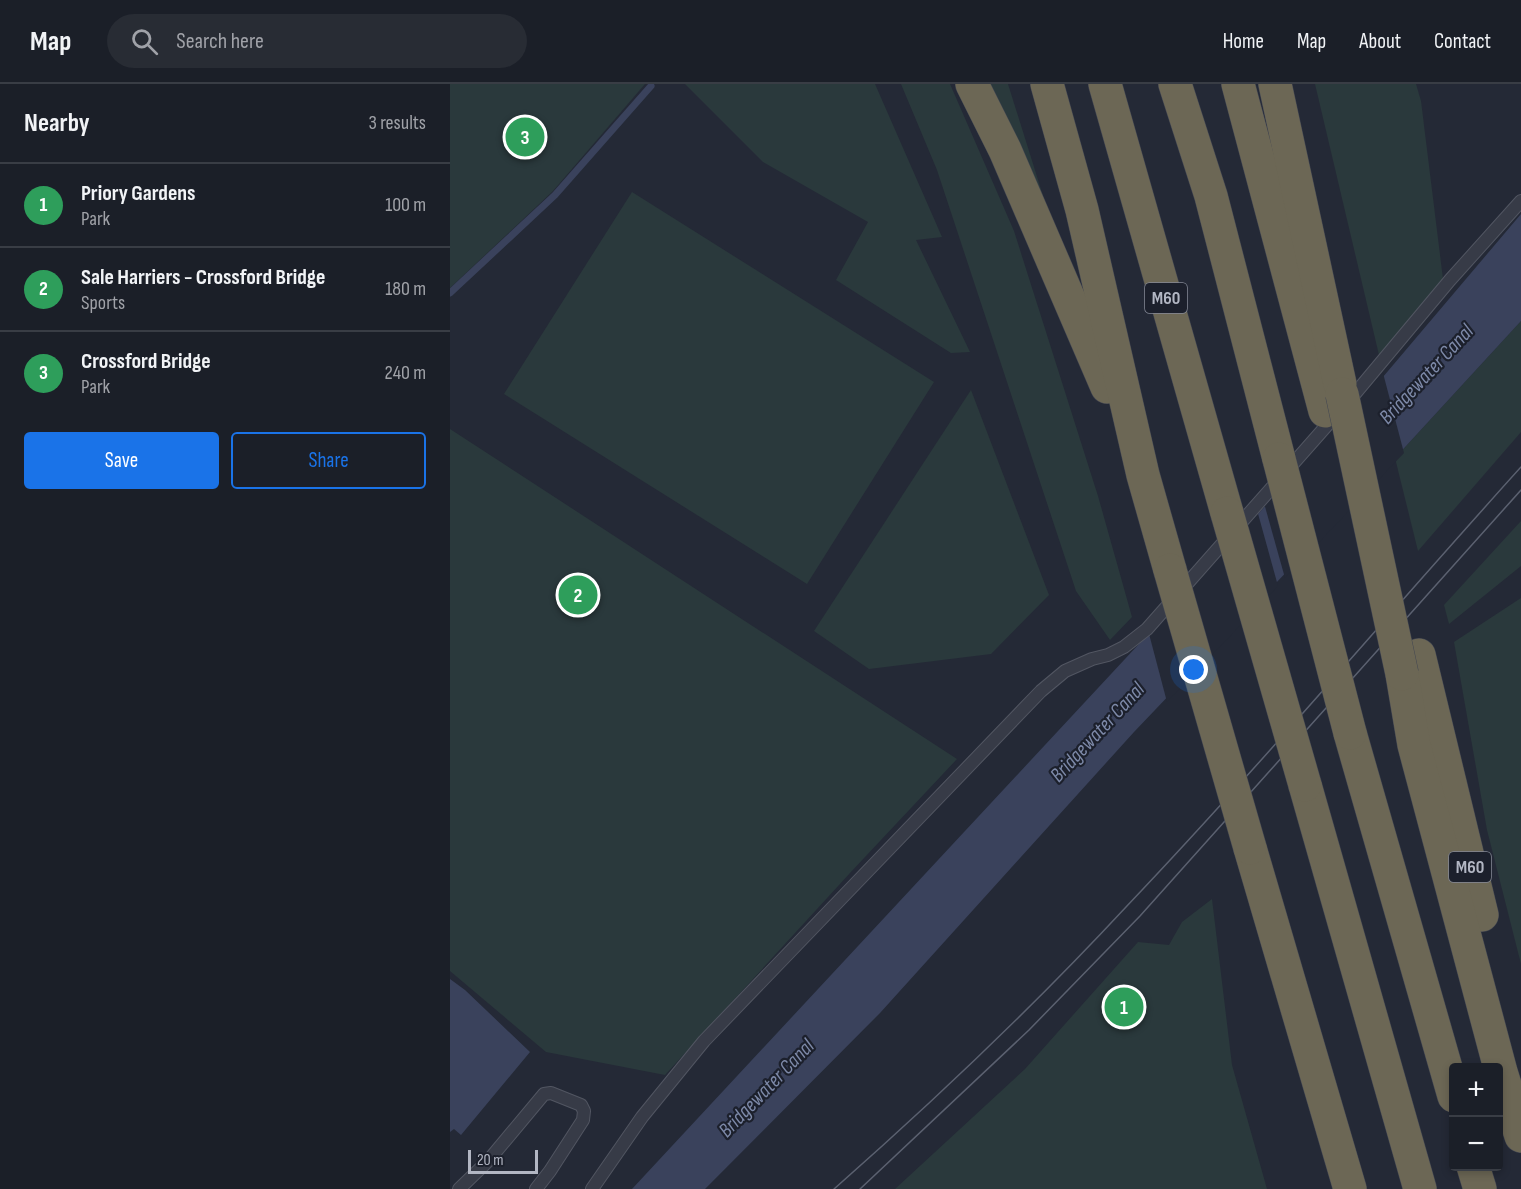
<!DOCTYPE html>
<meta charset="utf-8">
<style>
body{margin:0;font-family:"Sofia Sans Condensed",sans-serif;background:#282c34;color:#f1f3f6}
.controls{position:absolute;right:18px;bottom:18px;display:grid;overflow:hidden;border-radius:6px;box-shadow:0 3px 9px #0003}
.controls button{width:54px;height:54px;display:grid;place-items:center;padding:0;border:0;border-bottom:2px solid #393d45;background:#1b1f28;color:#f1f3f6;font:30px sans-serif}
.scale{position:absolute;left:18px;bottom:15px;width:70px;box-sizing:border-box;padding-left:6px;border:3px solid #b2b6c3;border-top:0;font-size:16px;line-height:21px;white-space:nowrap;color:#b2b6c3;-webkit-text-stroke:4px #1c202c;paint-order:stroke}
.you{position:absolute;left:744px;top:586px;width:21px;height:21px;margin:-15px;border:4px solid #fff;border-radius:50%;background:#1a73e8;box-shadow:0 0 0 9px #1a73e833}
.badge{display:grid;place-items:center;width:39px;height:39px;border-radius:50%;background:#1a73e8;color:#fff;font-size:20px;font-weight:700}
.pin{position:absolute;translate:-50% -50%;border:3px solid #fff;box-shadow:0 2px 6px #0006}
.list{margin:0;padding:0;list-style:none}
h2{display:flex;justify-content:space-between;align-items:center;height:78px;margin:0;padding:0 24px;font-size:26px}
h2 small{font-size:20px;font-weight:400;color:#a0a2a8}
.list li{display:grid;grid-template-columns:39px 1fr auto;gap:18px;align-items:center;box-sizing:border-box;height:84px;padding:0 24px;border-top:2px solid #393d45}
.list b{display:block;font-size:22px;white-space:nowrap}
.list p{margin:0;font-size:20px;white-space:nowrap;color:#a0a2a8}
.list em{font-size:20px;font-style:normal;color:#a0a2a8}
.actions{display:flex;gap:12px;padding:18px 24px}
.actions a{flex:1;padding:14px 0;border:2px solid #1a73e8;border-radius:6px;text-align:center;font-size:21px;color:#1a73e8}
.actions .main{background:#1a73e8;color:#fff}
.icon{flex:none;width:33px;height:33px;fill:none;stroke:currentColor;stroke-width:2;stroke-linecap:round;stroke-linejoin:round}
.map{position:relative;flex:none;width:1071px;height:1105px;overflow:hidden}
header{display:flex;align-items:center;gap:36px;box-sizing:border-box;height:84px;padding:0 30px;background:#1b1f28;border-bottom:2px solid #393d45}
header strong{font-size:28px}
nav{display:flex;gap:33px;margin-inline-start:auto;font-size:21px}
.search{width:420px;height:54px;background:#282c34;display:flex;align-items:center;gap:15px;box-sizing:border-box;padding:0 21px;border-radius:33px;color:#a0a2a8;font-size:22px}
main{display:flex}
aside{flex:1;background:#1b1f28}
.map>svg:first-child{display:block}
</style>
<header>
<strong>Map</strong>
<div class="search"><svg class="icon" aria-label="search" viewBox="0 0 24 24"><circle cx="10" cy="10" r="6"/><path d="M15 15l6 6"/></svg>Search here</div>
<nav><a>Home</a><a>Map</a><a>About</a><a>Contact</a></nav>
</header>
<main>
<aside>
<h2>Nearby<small>3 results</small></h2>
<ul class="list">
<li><span class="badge" style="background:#2e9e5b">1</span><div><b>Priory Gardens</b><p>Park</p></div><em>100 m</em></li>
<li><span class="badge" style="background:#2e9e5b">2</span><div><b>Sale Harriers - Crossford Bridge</b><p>Sports</p></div><em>180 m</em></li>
<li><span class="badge" style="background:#2e9e5b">3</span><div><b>Crossford Bridge</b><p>Park</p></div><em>240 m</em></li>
</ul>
<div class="actions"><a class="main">Save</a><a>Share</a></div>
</aside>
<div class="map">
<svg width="1071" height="1105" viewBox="0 0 1071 1105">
<rect width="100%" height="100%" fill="#242936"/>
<g fill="#2a393c">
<polygon points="0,0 195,0 103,107 0,204"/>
<polygon points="235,0 425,0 492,153 466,156 520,268 501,269 386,196 418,138 313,78"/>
<polygon points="451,0 500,0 564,147 648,412 682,533 660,556 626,507 487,86"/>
<polygon points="533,0 558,0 605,150"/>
<polygon points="865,0 966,0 971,17 993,195 929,271"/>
<polygon points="182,108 484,298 357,500 54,310"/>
<polygon points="1071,237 1071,348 968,467 945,374"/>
<polygon points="521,306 599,511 541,570 419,585 364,547"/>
<polygon points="0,345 507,675 400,789 215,991 96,968 0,887"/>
<polygon points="1071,437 1071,482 999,540 994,521"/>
<polygon points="1071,514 1071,880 1037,746 1004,558"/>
<polygon points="762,815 782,981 817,1105 445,1105 575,985 688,858 719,861 732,838"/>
</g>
<g fill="#3a425c">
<polygon points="1071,130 1071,237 945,374 684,648 430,929 255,1105 182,1105 688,561 927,300"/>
<polygon points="0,895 15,906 80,968 11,1051 4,1045 0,1048"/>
</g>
<g fill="#242936">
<polygon points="933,289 954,369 835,494 814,419"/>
<polygon points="807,426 828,502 717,618 698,546"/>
</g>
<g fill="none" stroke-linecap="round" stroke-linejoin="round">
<polyline stroke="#3a425c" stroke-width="7" points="0,209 105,111 201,2"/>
<g stroke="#525662" stroke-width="14">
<g id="lane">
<polyline points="898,318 1000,196 1071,117"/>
<polyline points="9,1105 38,1077 94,1010 101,1009 131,1021 134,1027 133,1036 100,1087 86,1105"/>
<polyline points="142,1105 192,1033 254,957 591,607 615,587 642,575 658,571 674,563 697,545 886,331"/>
</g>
</g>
<g stroke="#424652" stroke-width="34">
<g id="highway">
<polyline points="522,0 555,66 657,303"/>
<polyline points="597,0 632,126 693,391 720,486"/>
<polyline points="655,0 777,429"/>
<polyline points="725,0 761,112 829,375"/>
<polyline points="788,0 875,327"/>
<polyline points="825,0 890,300"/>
<polyline points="969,571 1032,831"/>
<polyline points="952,590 964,661 1051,988 1071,1052"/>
<polyline points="900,649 1004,1012"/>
<polyline points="855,701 970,1105"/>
<polyline points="800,764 900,1105"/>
<polyline points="1023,1082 1030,1105"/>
</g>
</g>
<use href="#lane" stroke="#373b47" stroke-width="12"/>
<use href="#highway" stroke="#6c6755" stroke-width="33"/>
<g stroke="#5b6170" stroke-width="1.5">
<path d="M384 1105C485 1016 584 922 676 823 812 680 939 529 1071 383"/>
<polyline points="410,1105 579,946 690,832 1071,406"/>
</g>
<g stroke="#424652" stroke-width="34" stroke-linecap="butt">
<g id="highway-bridge">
<polyline points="892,310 952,590"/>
<polyline points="829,375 900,649"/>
<polyline points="777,429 855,701"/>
<polyline points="720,486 800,764"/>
</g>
</g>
<use href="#highway-bridge" stroke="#6c6755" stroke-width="33"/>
</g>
<g text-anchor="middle" stroke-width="4.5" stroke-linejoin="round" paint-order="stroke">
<g fill="#1c202c" stroke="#858996" stroke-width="1.5">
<rect x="695" y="199" width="42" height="30" rx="4.5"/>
<rect x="999" y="768" width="42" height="30" rx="4.5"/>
</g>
<g font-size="18" font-weight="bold" fill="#b2b6c3">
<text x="716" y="220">M60</text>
<text x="1020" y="789">M60</text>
</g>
<g font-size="21" font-style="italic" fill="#7d89a8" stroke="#1c202c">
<text transform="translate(976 290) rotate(-47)" y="7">Bridgewater Canal</text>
<text transform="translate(647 648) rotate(-47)" y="7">Bridgewater Canal</text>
<text transform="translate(316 1004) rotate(-46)" y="7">Bridgewater Canal</text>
</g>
</g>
</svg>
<div class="controls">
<button>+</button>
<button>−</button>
</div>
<div class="scale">20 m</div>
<div class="you"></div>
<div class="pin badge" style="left:674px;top:923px;background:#2e9e5b">1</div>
<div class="pin badge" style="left:128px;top:511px;background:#2e9e5b">2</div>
<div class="pin badge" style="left:75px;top:53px;background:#2e9e5b">3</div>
</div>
</main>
